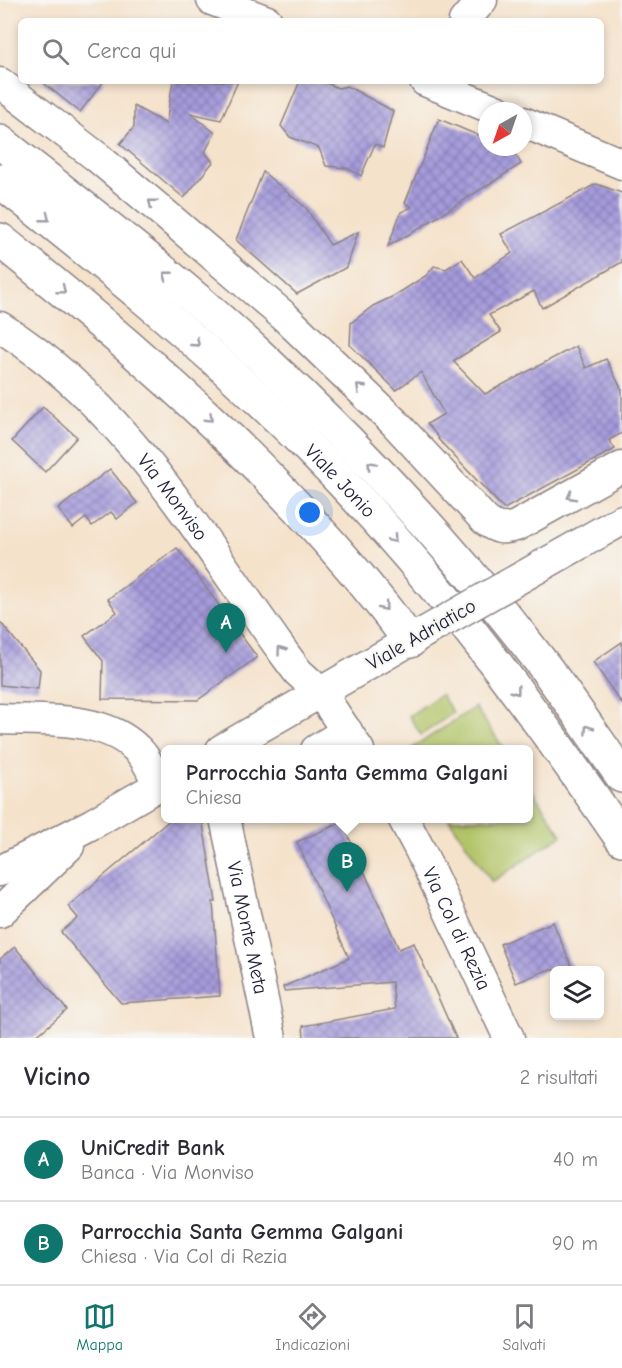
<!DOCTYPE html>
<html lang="it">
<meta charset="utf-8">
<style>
body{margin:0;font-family:"Comic Neue",sans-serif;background:#f7f7f7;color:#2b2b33}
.controls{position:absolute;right:18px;bottom:18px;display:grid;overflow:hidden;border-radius:9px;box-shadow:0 3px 9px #0003}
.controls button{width:54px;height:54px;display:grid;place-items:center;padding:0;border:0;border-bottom:2px solid #e1e1e2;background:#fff;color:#2b2b33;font:30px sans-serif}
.compass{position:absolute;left:478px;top:102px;width:54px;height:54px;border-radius:50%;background:#fff;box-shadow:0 3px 9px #0003;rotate:220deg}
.you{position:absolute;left:310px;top:513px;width:21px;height:21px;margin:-15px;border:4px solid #fff;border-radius:50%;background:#1a73e8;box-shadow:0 0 0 9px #1a73e833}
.badge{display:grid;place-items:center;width:39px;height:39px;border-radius:50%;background:#0f766e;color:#fff;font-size:20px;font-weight:700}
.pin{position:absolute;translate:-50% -50px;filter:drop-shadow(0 2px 3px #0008)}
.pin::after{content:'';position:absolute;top:32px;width:21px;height:18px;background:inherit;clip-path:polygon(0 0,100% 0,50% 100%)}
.popup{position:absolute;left:161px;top:745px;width:372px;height:78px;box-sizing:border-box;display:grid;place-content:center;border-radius:9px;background:#fff;filter:drop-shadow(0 2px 4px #0005);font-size:20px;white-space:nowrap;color:#7c7c81}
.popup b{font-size:22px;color:#2b2b33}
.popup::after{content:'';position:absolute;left:50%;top:100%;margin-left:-12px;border:12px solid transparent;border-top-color:#fff}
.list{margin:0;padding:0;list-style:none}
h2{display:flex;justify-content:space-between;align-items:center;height:78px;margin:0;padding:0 24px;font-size:26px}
h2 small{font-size:20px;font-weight:400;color:#7c7c81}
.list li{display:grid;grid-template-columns:39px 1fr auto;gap:18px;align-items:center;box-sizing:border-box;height:84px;padding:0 24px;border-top:2px solid #e1e1e2}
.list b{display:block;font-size:22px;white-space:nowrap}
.list p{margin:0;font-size:20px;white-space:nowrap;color:#7c7c81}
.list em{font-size:20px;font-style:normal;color:#7c7c81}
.icon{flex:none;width:33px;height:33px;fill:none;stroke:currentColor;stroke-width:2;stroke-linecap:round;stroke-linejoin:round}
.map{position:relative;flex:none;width:622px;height:1038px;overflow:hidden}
.search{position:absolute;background:#fff;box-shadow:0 3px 9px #0003;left:18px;right:18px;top:18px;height:66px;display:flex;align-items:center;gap:15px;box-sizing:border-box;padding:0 21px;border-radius:9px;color:#7c7c81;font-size:22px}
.sheet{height:246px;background:#fff}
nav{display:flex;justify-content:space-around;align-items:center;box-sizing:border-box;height:84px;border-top:2px solid #e1e1e2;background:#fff;font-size:16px;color:#7c7c81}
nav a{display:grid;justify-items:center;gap:3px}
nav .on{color:#0f766e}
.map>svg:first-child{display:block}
</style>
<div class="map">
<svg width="622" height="1038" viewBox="0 0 622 1038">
<defs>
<pattern id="building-cross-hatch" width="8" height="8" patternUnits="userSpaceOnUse" patternTransform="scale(1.5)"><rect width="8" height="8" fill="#a69bdc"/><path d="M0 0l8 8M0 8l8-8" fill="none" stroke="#877eb4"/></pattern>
</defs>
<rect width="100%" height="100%" fill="#f6f6f2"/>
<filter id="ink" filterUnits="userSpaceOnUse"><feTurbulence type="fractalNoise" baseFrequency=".0167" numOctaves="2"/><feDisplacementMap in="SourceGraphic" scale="12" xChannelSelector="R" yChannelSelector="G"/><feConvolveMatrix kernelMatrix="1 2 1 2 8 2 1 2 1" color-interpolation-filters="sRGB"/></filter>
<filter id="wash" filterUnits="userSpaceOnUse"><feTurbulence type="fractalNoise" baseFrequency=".008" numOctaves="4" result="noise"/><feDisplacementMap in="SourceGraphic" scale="24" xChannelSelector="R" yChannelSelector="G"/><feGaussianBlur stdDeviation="1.35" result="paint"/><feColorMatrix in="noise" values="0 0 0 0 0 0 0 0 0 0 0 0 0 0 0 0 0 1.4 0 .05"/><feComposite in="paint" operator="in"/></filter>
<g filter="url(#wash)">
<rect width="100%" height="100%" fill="#f5e2cb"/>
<g fill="#b2c468" stroke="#6a7352" stroke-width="1.5">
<polygon points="441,694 453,713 421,735 409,716"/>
<polygon points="475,707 504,749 411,749"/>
<polygon points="529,786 562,835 492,882 449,819 528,818"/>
</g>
<g id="blocks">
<g fill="url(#building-cross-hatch)">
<polygon points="41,81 104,81 80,112"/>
<polygon points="173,81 238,81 221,120 190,113 215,133 205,152 213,162 184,198 120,144 134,127 134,106 166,124"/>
<polygon points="300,81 321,81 338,88 347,86 393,111 383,148 375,144 361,176 347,168 326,166 319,148 290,137 281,126"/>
<polygon points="439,119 487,139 487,147 507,147 513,150 521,164 415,231 388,246 401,212 412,207 405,203"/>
<polygon points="263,172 306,208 330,245 358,232 347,267 297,294 236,240"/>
<polygon points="596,184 622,193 622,262 542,308 534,291 489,315 501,332 453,361 485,394 576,346 586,368 606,359 622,390 622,433 609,440 615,449 504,509 438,439 439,438 427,424 444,414 421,372 396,390 350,345 351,323 373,306 394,296 427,275 434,266 446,269 462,259 475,278 512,253 501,234"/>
<polygon points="43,407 77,437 45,472 12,441"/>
<polygon points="110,469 137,503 117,519 111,512 92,526 86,518 73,528 58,509"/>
<polygon points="177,548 257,657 198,700 102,699 103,661 84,636 117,612 108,599"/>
<polygon points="0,622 40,670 38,689 0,685"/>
<polygon points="622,642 622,704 593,662"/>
<polygon points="171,819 202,819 216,902 213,902 220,996 121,1003 61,932 78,918 68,906"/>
<polygon points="342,822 399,949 414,943 456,1038 304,1038 303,1026 395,1009 392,982 284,991 283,987 349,958 297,842"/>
<polygon points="553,922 573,970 547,970 516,983 500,944"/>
<polygon points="15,947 67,1010 34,1038 0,1038 0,959"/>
</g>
</g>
</g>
<g filter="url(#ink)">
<use href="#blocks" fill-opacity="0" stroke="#8c8283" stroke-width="1.5"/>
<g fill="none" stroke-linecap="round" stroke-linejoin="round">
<g stroke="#8c8283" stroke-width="33">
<g id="minor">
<polyline points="212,0 267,21"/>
<polyline points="464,21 482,0"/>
<polyline points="425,81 498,111"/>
<path d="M0 83 97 157 166 215 285 317 393 421 485 520C496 529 503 530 516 526L622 467"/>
<polyline points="523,122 622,164"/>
<path id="s1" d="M0 327C126 405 201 539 286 656L298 672 321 693 359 750"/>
<polyline points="585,541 622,520"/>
<path d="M0 719C44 721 103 715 137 749 147 758 152 772 158 784"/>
<polyline points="221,750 423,633"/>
<polyline points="316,750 347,731"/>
<path id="s2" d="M225 818 271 1038"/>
<path id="s3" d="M403 818 420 850 509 1038"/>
<polyline points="0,871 92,824 166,781"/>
<polyline points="0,912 69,846"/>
</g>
</g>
<g stroke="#8c8283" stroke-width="36">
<g id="major">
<path d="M0 142C88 211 177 279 259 355 360 448 457 553 541 662 569 699 595 738 622 776"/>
<path id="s4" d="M0 181C104 263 207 347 301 440 423 560 525 698 622 839"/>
<path d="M0 240C150 360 294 486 410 641"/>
</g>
</g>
<use href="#minor" stroke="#fff" stroke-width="30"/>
<use href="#major" stroke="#fff" stroke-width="33"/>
<g stroke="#8c8283" stroke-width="33" stroke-linecap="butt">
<polyline id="minor-bridge" points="423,633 585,541"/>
</g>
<use href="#minor-bridge" stroke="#fff" stroke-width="30"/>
</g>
<defs><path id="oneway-chevron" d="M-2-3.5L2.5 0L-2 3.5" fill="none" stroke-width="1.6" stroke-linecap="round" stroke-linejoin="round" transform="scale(1.5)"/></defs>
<g stroke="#9c9ca7">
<use href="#oneway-chevron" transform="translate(152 203) rotate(-141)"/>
<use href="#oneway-chevron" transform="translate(46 218) rotate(39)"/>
<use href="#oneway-chevron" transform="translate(167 275) rotate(-141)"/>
<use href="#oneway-chevron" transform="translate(62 290) rotate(39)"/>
<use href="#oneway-chevron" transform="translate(196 343) rotate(41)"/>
<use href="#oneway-chevron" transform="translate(360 388) rotate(-136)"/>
<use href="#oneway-chevron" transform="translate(209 418) rotate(44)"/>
<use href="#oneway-chevron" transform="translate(371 465) rotate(-133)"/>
<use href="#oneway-chevron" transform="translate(571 496) rotate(152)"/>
<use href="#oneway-chevron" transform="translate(393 539) rotate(49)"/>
<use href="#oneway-chevron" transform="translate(384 607) rotate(51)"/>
<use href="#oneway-chevron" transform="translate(281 650) rotate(-126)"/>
<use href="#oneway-chevron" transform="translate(516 691) rotate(53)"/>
<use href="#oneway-chevron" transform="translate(588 729) rotate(-125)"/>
</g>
</g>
<g text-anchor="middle" stroke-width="4.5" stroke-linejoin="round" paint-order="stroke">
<g font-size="20" fill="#22223b" stroke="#f6f6f2">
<text dy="7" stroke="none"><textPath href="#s4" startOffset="454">Viale Jonio</textPath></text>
<text dy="7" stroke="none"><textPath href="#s1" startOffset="244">Via Monviso</textPath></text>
<text transform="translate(421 634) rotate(-30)" y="7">Viale Adriatico</text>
<text dy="7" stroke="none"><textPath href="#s2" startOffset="112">Via Monte Meta</textPath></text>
<text dy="7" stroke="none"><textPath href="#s3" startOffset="123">Via Col di Rezia</textPath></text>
</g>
</g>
</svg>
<div class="controls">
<button><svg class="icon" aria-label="layers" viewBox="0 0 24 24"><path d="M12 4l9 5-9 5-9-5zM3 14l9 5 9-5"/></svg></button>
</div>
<svg class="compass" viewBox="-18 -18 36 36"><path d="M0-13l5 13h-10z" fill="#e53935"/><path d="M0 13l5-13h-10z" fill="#7c7c81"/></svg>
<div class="you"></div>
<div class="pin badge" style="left:226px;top:653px">A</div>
<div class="pin badge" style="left:347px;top:892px">B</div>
<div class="popup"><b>Parrocchia Santa Gemma Galgani</b>Chiesa</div>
<div class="search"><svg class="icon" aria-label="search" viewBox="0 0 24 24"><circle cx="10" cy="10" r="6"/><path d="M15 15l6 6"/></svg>Cerca qui</div>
</div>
<section class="sheet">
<h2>Vicino<small>2 risultati</small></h2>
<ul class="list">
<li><span class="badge">A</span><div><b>UniCredit Bank</b><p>Banca · Via Monviso</p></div><em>40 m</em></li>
<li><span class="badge">B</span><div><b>Parrocchia Santa Gemma Galgani</b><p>Chiesa · Via Col di Rezia</p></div><em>90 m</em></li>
</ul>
</section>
<nav>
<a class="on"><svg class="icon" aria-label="map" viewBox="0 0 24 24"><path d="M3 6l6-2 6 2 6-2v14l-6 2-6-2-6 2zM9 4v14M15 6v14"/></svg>Mappa</a>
<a><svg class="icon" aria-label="directions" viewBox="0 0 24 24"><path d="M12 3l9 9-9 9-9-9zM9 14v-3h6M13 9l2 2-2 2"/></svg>Indicazioni</a>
<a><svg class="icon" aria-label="saved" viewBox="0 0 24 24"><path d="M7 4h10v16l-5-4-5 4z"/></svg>Salvati</a>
</nav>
